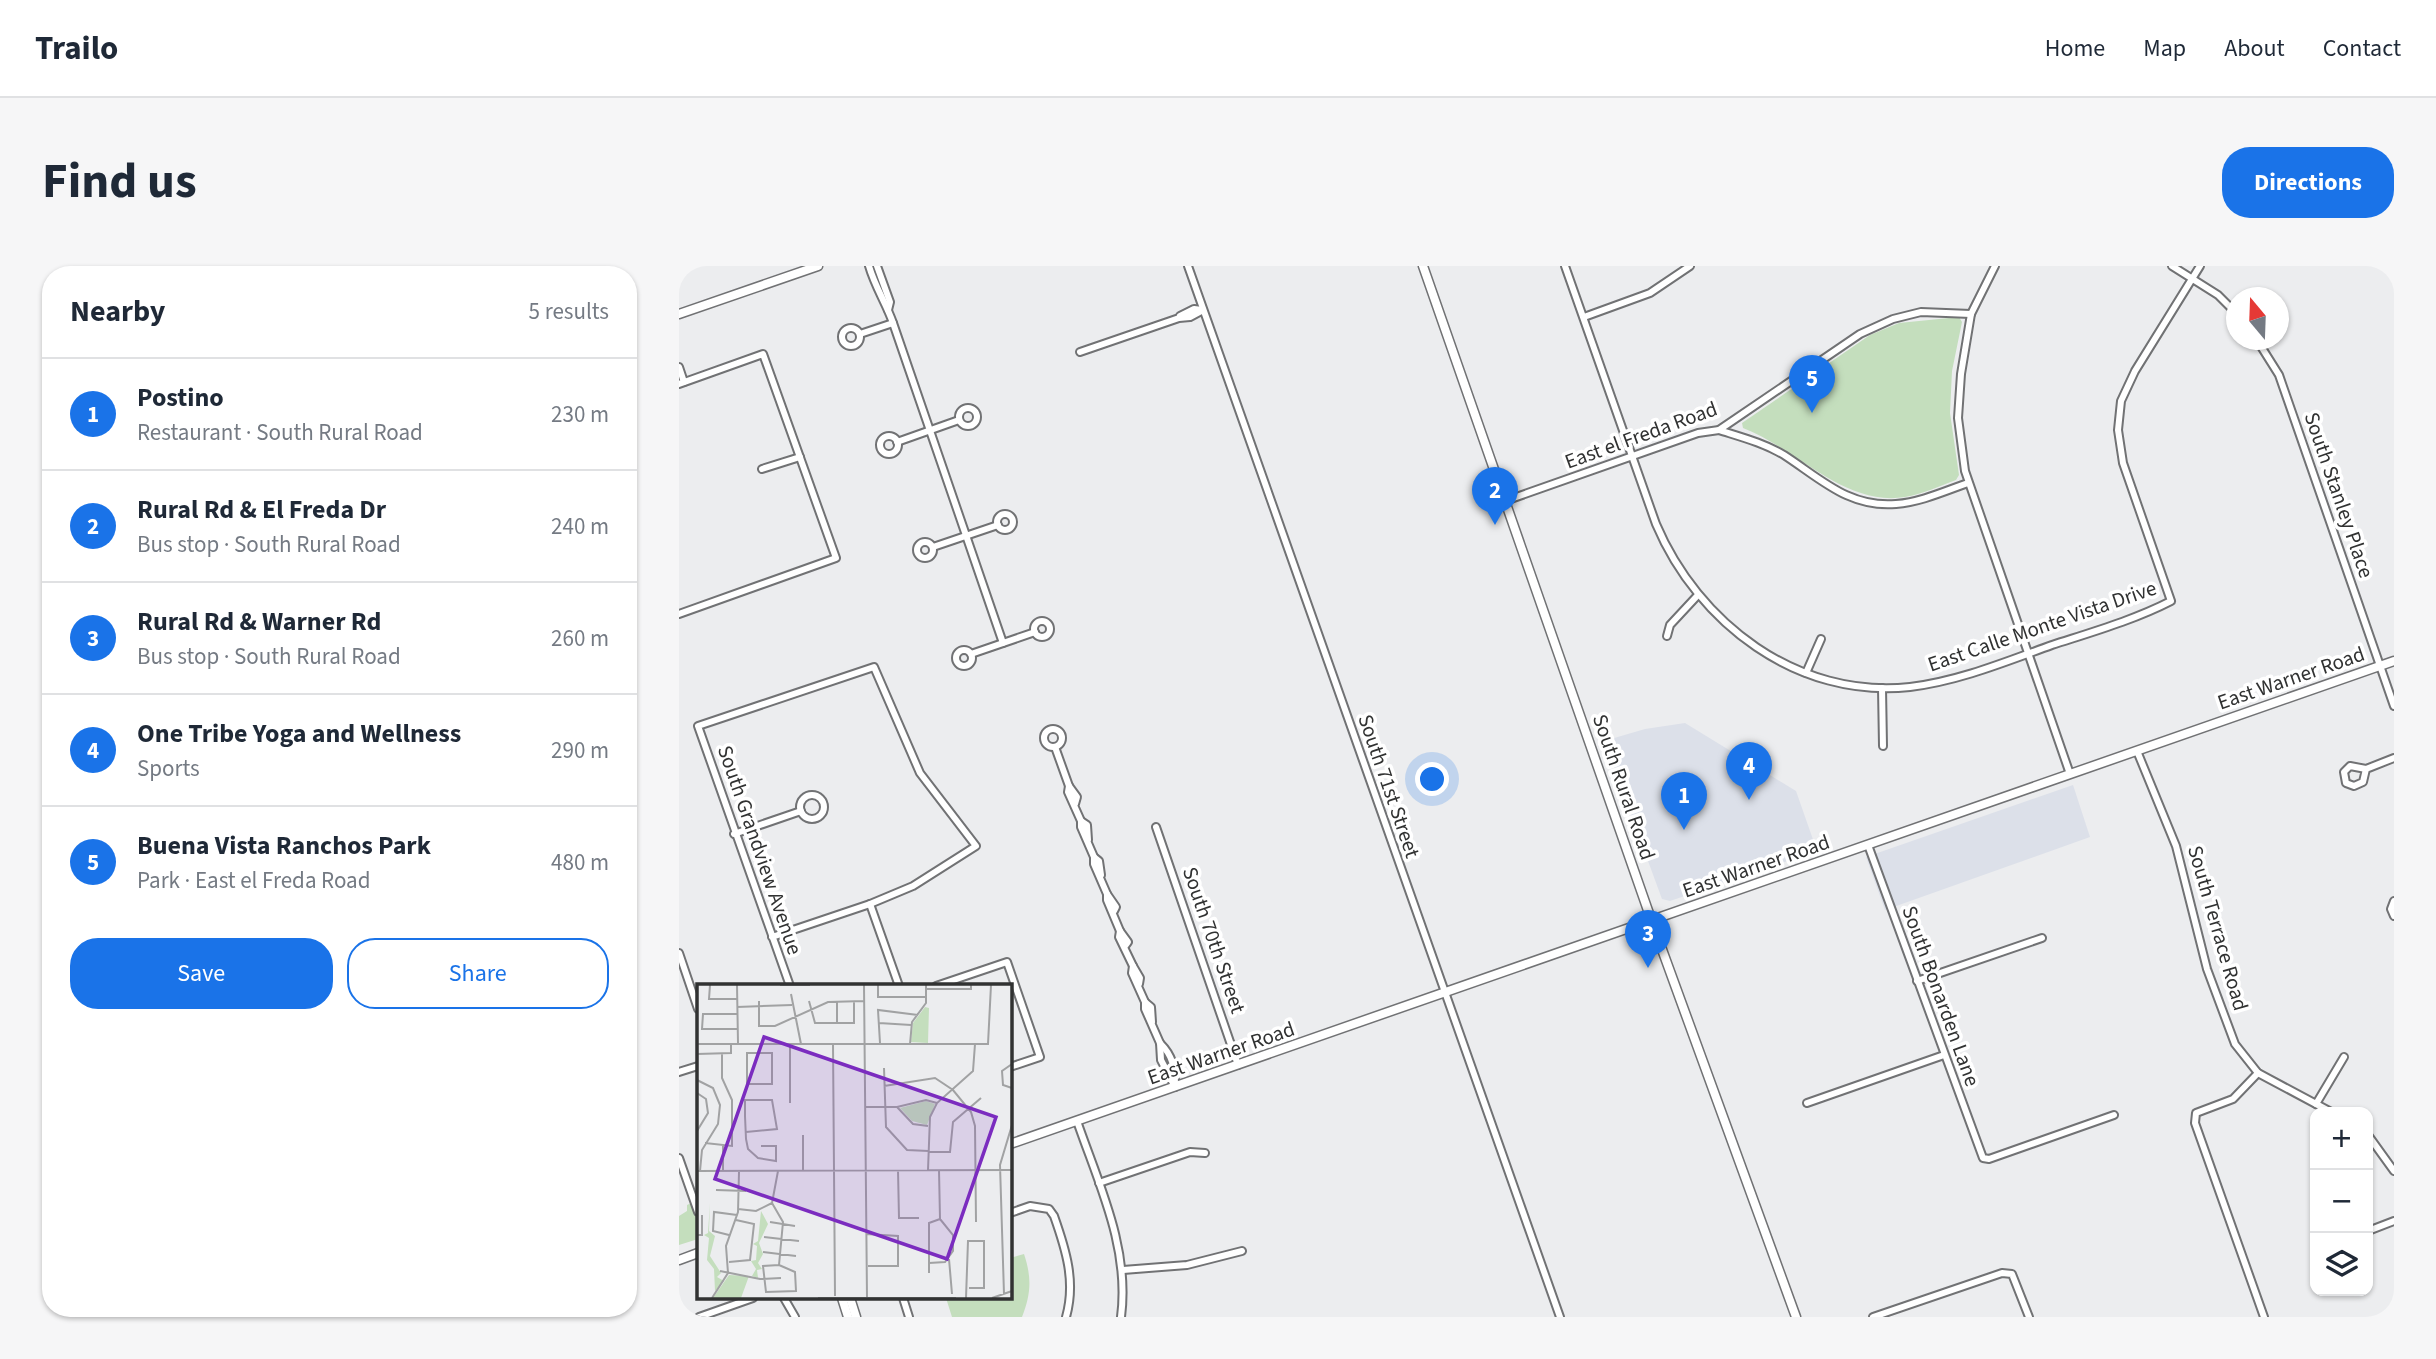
<!DOCTYPE html>
<meta charset="utf-8">
<style>
body{margin:0;font-family:"Source Sans 3",sans-serif;background:#f6f6f7;color:#1f2937}
.controls{position:absolute;right:21px;bottom:21px;display:grid;overflow:hidden;border-radius:14px;box-shadow:0 2px 5px #0004}
.controls button{width:63px;height:63px;display:grid;place-items:center;padding:0;border:0;border-bottom:2px solid #e0e1e3;background:#fff;color:#1f2937;font:35px sans-serif}
.compass{position:absolute;left:1547px;top:21px;width:63px;height:63px;border-radius:50%;background:#fff;box-shadow:0 2px 5px #0004;rotate:341deg}
.you{position:absolute;left:754px;top:514px;width:24px;height:24px;margin:-18px;border:5px solid #fff;border-radius:50%;background:#1a73e8;box-shadow:0 0 0 10px #1a73e833}
.badge{display:grid;place-items:center;width:46px;height:46px;border-radius:50%;background:#1a73e8;color:#fff;font-size:23px;font-weight:700}
.pin{position:absolute;translate:-50% -58px;filter:drop-shadow(0 2px 4px #0008)}
.pin::after{content:'';position:absolute;top:37px;width:24px;height:21px;background:inherit;clip-path:polygon(0 0,100% 0,50% 100%)}
.list{margin:0;padding:0;list-style:none}
h2{display:flex;justify-content:space-between;align-items:center;height:91px;margin:0;padding:0 28px;font-size:30px}
h2 small{font-size:23px;font-weight:400;color:#747a83}
.list li{display:grid;grid-template-columns:46px 1fr auto;gap:21px;align-items:center;box-sizing:border-box;height:112px;padding:0 28px;border-top:2px solid #e0e1e3}
.list b{display:block;font-size:26px;white-space:nowrap}
.list p{margin:0;font-size:23px;white-space:nowrap;color:#747a83}
.list em{font-size:23px;font-style:normal;color:#747a83}
.actions{display:flex;gap:14px;padding:21px 28px}
.actions a{flex:1;padding:16px 0;border:2px solid #1a73e8;border-radius:28px;text-align:center;font-size:24px;color:#1a73e8}
.actions .main{background:#1a73e8;color:#fff}
.icon{flex:none;width:38px;height:38px;fill:none;stroke:currentColor;stroke-width:2;stroke-linecap:round;stroke-linejoin:round}
.map{position:relative;flex:none;width:1715px;height:1051px;overflow:hidden;border-radius:28px}
header{display:flex;align-items:center;gap:42px;box-sizing:border-box;height:98px;padding:0 35px;background:#fff;border-bottom:2px solid #e0e1e3}
header strong{font-size:33px}
nav{display:flex;gap:38px;margin-inline-start:auto;font-size:24px}
.intro{display:flex;align-items:center;justify-content:space-between;box-sizing:border-box;height:168px;padding:0 42px}
h1{margin:0;font-size:49px}
.button{padding:18px 32px;border-radius:28px;background:#1a73e8;color:#fff;font-size:24px;font-weight:700}
main{display:flex;gap:42px;padding:0 42px}
aside{flex:1;background:#fff;border-radius:28px;box-shadow:0 2px 5px #0004}
.map>svg:first-child{display:block}
</style>
<header>
<strong>Trailo</strong>
<nav><a>Home</a><a>Map</a><a>About</a><a>Contact</a></nav>
</header>
<div class="intro"><h1>Find us</h1><a class="button">Directions</a></div>
<main>
<aside>
<h2>Nearby<small>5 results</small></h2>
<ul class="list">
<li><span class="badge">1</span><div><b>Postino</b><p>Restaurant · South Rural Road</p></div><em>230 m</em></li>
<li><span class="badge">2</span><div><b>Rural Rd &amp; El Freda Dr</b><p>Bus stop · South Rural Road</p></div><em>240 m</em></li>
<li><span class="badge">3</span><div><b>Rural Rd &amp; Warner Rd</b><p>Bus stop · South Rural Road</p></div><em>260 m</em></li>
<li><span class="badge">4</span><div><b>One Tribe Yoga and Wellness</b><p>Sports</p></div><em>290 m</em></li>
<li><span class="badge">5</span><div><b>Buena Vista Ranchos Park</b><p>Park · East el Freda Road</p></div><em>480 m</em></li>
</ul>
<div class="actions"><a class="main">Save</a><a>Share</a></div>
</aside>
<div class="map">
<svg width="1715" height="1051" viewBox="0 0 1715 1051">
<rect width="100%" height="100%" fill="#ecedef"/>
<g fill="#dce0e9">
<polygon points="1006,457 1117,525 1138,585 991,635 983,633 925,475 966,463"/>
<polygon points="1394,519 1411,571 1206,644 1187,591"/>
</g>
<g fill="#c4debd">
<path d="M1280 51 1283 56 1273 105 1271 147 1280 209 1277 214C1261 220 1243 228 1226 231 1165 241 1117 182 1064 162L1063 157 1191 69 1220 57Z"/>
<polygon points="19,934 19,973 0,979 0,950 8,945 8,939"/>
<path d="M345 988C353 1012 352 1028 343 1051H273L267 1032H331V992Z"/>
</g>
<g fill="none" stroke-linecap="round" stroke-linejoin="round">
<g stroke="#717274" stroke-width="10">
<g id="street">
<path d="M190 0C196 21 207 37 214 57L324 377"/>
<polyline points="198,0 211,36 209,44"/>
<polyline points="509,0 881,1051"/>
<path d="M886 0 977 258C1019 357 1118 433 1231 421 1280 415 1326 396 1373 379 1413 366 1455 354 1492 335L1444 197 1439 164 1442 135 1456 105 1521 0"/>
<polyline points="1316,0 1292,48 1282,108 1279,152 1286,205 1391,508"/>
<polyline points="1493,0 1539,29 1558,48"/>
<polyline points="501,50 515,43 523,44"/>
<polyline points="905,51 971,27 1011,0"/>
<circle cx="172" cy="71" r="9"/>
<polyline points="181,68 214,57"/>
<polyline points="1578,74 1600,109 1715,440"/>
<polyline points="401,86 500,52 511,51 524,44"/>
<polyline points="0,101 5,116"/>
<polyline points="0,118 84,88 157,292 0,348"/>
<circle cx="289" cy="151" r="9"/>
<path d="M1040 164C1062 171 1085 177 1105 189 1142 213 1170 242 1217 238 1242 236 1266 225 1289 217"/>
<circle cx="210" cy="179" r="9"/>
<polyline points="218,176 280,154"/>
<polyline points="83,203 121,191"/>
<polyline points="826,235 1019,167 1040,164 1181,68 1214,53 1242,46 1292,48"/>
<circle cx="326" cy="256" r="8"/>
<circle cx="246" cy="284" r="8"/>
<polyline points="254,281 319,259"/>
<circle cx="363" cy="363" r="8"/>
<polyline points="988,370 991,359 1018,330"/>
<circle cx="285" cy="392" r="8"/>
<polyline points="292,388 356,366"/>
<polyline points="1127,407 1142,373"/>
<polyline points="1203,422 1204,480"/>
<circle cx="374" cy="472" r="9"/>
<polyline points="376,481 390,520"/>
<polyline points="1458,485 1497,580 1528,703 1556,778 1579,807 1652,846"/>
<polyline points="1687,503 1684,516 1675,520 1667,517 1665,506 1671,500 1687,503 1715,492"/>
<circle cx="133" cy="541" r="12"/>
<polyline points="396,538 398,531 390,520 389,526 402,555"/>
<polyline points="477,561 559,799"/>
<polyline points="55,568 122,545"/>
<polyline points="409,574 408,559 402,555 402,561 415,591"/>
<polyline points="1189,579 1304,892 1310,893 1435,849"/>
<polyline points="422,609 420,595 415,591 415,598 428,628"/>
<polyline points="1715,635 1712,643 1715,650"/>
<polyline points="191,638 220,720"/>
<polyline points="435,645 437,641 428,628 428,634 441,665"/>
<polyline points="93,671 191,638 234,620 297,580 241,507 195,401 19,460 111,720"/>
<polyline points="446,680 449,676 441,665 440,671 454,700"/>
<polyline points="0,687 19,743"/>
<polyline points="1238,715 1363,672"/>
<polyline points="460,718 461,712 454,700 453,707 466,736"/>
<polyline points="257,720 328,696 361,791 331,801"/>
<polyline points="473,756 472,741 466,736 466,743 481,777 482,794 496,821"/>
<path d="M481 777C494 790 496 802 496 819"/>
<polyline points="0,806 19,800"/>
<polyline points="1579,807 1554,833 1517,847 1516,857 1585,1051"/>
<polyline points="1128,837 1265,789"/>
<polyline points="1637,838 1665,791"/>
<path d="M398 855C420 919 451 982 442 1051"/>
<polyline points="1689,869 1715,905"/>
<polyline points="0,892 19,946"/>
<polyline points="420,917 511,886 526,887"/>
<path d="M331 947 351 940 370 943 375 950C387 984 397 1016 387 1051"/>
<polyline points="1689,965 1715,955"/>
<polyline points="444,1004 508,999 563,985"/>
<polyline points="105,1032 116,1051"/>
<polyline points="224,1032 230,1051"/>
<polyline points="20,1051 74,1032"/>
<polyline points="1194,1051 1323,1007 1333,1008 1350,1051"/>
</g>
</g>
<g stroke="#717274" stroke-width="11">
<g id="secondary">
<polyline points="744,0 973,656 1117,1051"/>
<polyline points="0,48 139,0"/>
<polyline points="331,878 1715,395"/>
<polyline points="0,994 19,987"/>
<polyline points="163,1032 169,1051"/>
<polyline points="171,1032 177,1051"/>
</g>
</g>
<use href="#street" stroke="#fff" stroke-width="6"/>
<use href="#secondary" stroke="#fff" stroke-width="8"/>
</g>
<g text-anchor="middle" stroke-width="7" stroke-linejoin="round" paint-order="stroke">
<g font-size="21" fill="#313232" stroke="#fff">
<text transform="translate(962 169) rotate(-20)" y="7">East el Freda Road</text>
<text transform="translate(1660 229) rotate(71)" y="7">South Stanley Place</text>
<text transform="translate(1363 360) rotate(-19)" y="7">East Calle Monte Vista Drive</text>
<text transform="translate(1612 412) rotate(-19)" y="7">East Warner Road</text>
<text transform="translate(710 520) rotate(71)" y="7">South 71st Street</text>
<text transform="translate(945 521) rotate(71)" y="7">South Rural Road</text>
<text transform="translate(81 584) rotate(71)" y="7">South Grandview Avenue</text>
<text transform="translate(1077 600) rotate(-19)" y="7">East Warner Road</text>
<text transform="translate(1539 662) rotate(74)" y="7">South Terrace Road</text>
<text transform="translate(535 674) rotate(71)" y="7">South 70th Street</text>
<text transform="translate(1262 730) rotate(70)" y="7">South Bonarden Lane</text>
<text transform="translate(542 787) rotate(-19)" y="7">East Warner Road</text>
</g>
</g>
<g transform="translate(18 718)">
<rect width="315" height="315" fill="#ecedef"/>
<path d="M228 23 232 24 231 59 214 58 216 39ZM229 117 238 120 230 141 215 137 203 124ZM13 219 12 247 18 252 13 272 24 289 20 293 27 297 18 307 17 285 10 276 12 254 7 251 11 249ZM64 227 71 240 62 259 66 270 61 279 65 285 60 286 61 294 55 292 59 285 54 277 59 276 60 262 56 260 61 257ZM32 291 52 292 44 314H16Z" fill="#c4debd"/>
<path fill="none" stroke="#a1a2a3" stroke-width="2" d="M13 1 12 15H40M40 1 41 59M83 1H113M167 1 170 314M181 1V13H229M229 5H274V1M94 10 104 60M62 17V42H78L131 18 167 17M112 17 118 39H157V17M140 17V39M40 23 95 21M40 30H6L5 45H41M182 39 214 41M183 59 181 26 221 31M0 60H291L294 1M93 60V119M136 60 138 312M213 60 215 38 229 19V1M50 69H75V100H50ZM0 70 34 69V60M315 80 305 87 306 101 315 104M187 84 189 143 210 166 253 168 256 138 284 114M0 96 16 104 23 121 21 140 5 166 3 187M187 102 238 94 256 106 274 128 278 142 279 238M0 109 9 115 11 129 0 147M168 123H200L229 116 240 119M200 123 216 140 231 142M49 148 80 145 75 116H48V132L49 155 51 165 61 174 79 177V162H64M106 151V187M8 159 35 162V116L25 94V69M26 162V187M201 186 202 234H222M231 186 233 133 240 119 276 87 278 60M242 186 243 235M0 187 315 186M19 206 49 207M75 219 86 238 82 281M41 225 59 227 75 219 81 187M73 238 98 242M169 250 201 252V282H171M0 251H5V231M32 251 16 247 17 228 40 231M67 253 102 257M66 268 99 272M252 275 255 310M32 278 53 276 57 240 39 236M232 279 248 278 256 267V251L243 235M82 281 98 288 99 307 69 308 66 282ZM23 287 63 295 84 294M232 289V239L243 235M307 310 303 181 315 141M15 314 31 289 29 262 41 228 42 188M121 314H259M269 314 271 257H287V304H272M295 314 315 307"/>
<path fill="#7b2cbf" fill-opacity="0.15" stroke="#7b2cbf" stroke-width="3.5" d="M67 53 299 133 250 275 18 195Z"/>
<rect width="315" height="315" fill="none" stroke="#313232" stroke-width="3.5"/>
</g>
</svg>
<div class="controls">
<button>+</button>
<button>−</button>
<button><svg class="icon" aria-label="layers" viewBox="0 0 24 24"><path d="M12 4l9 5-9 5-9-5zM3 14l9 5 9-5"/></svg></button>
</div>
<svg class="compass" viewBox="-18 -18 36 36"><path d="M0-13l5 13h-10z" fill="#e53935"/><path d="M0 13l5-13h-10z" fill="#747a83"/></svg>
<div class="you"></div>
<div class="pin badge" style="left:1005px;top:564px">1</div>
<div class="pin badge" style="left:816px;top:259px">2</div>
<div class="pin badge" style="left:969px;top:702px">3</div>
<div class="pin badge" style="left:1070px;top:534px">4</div>
<div class="pin badge" style="left:1133px;top:147px">5</div>
</div>
</main>
